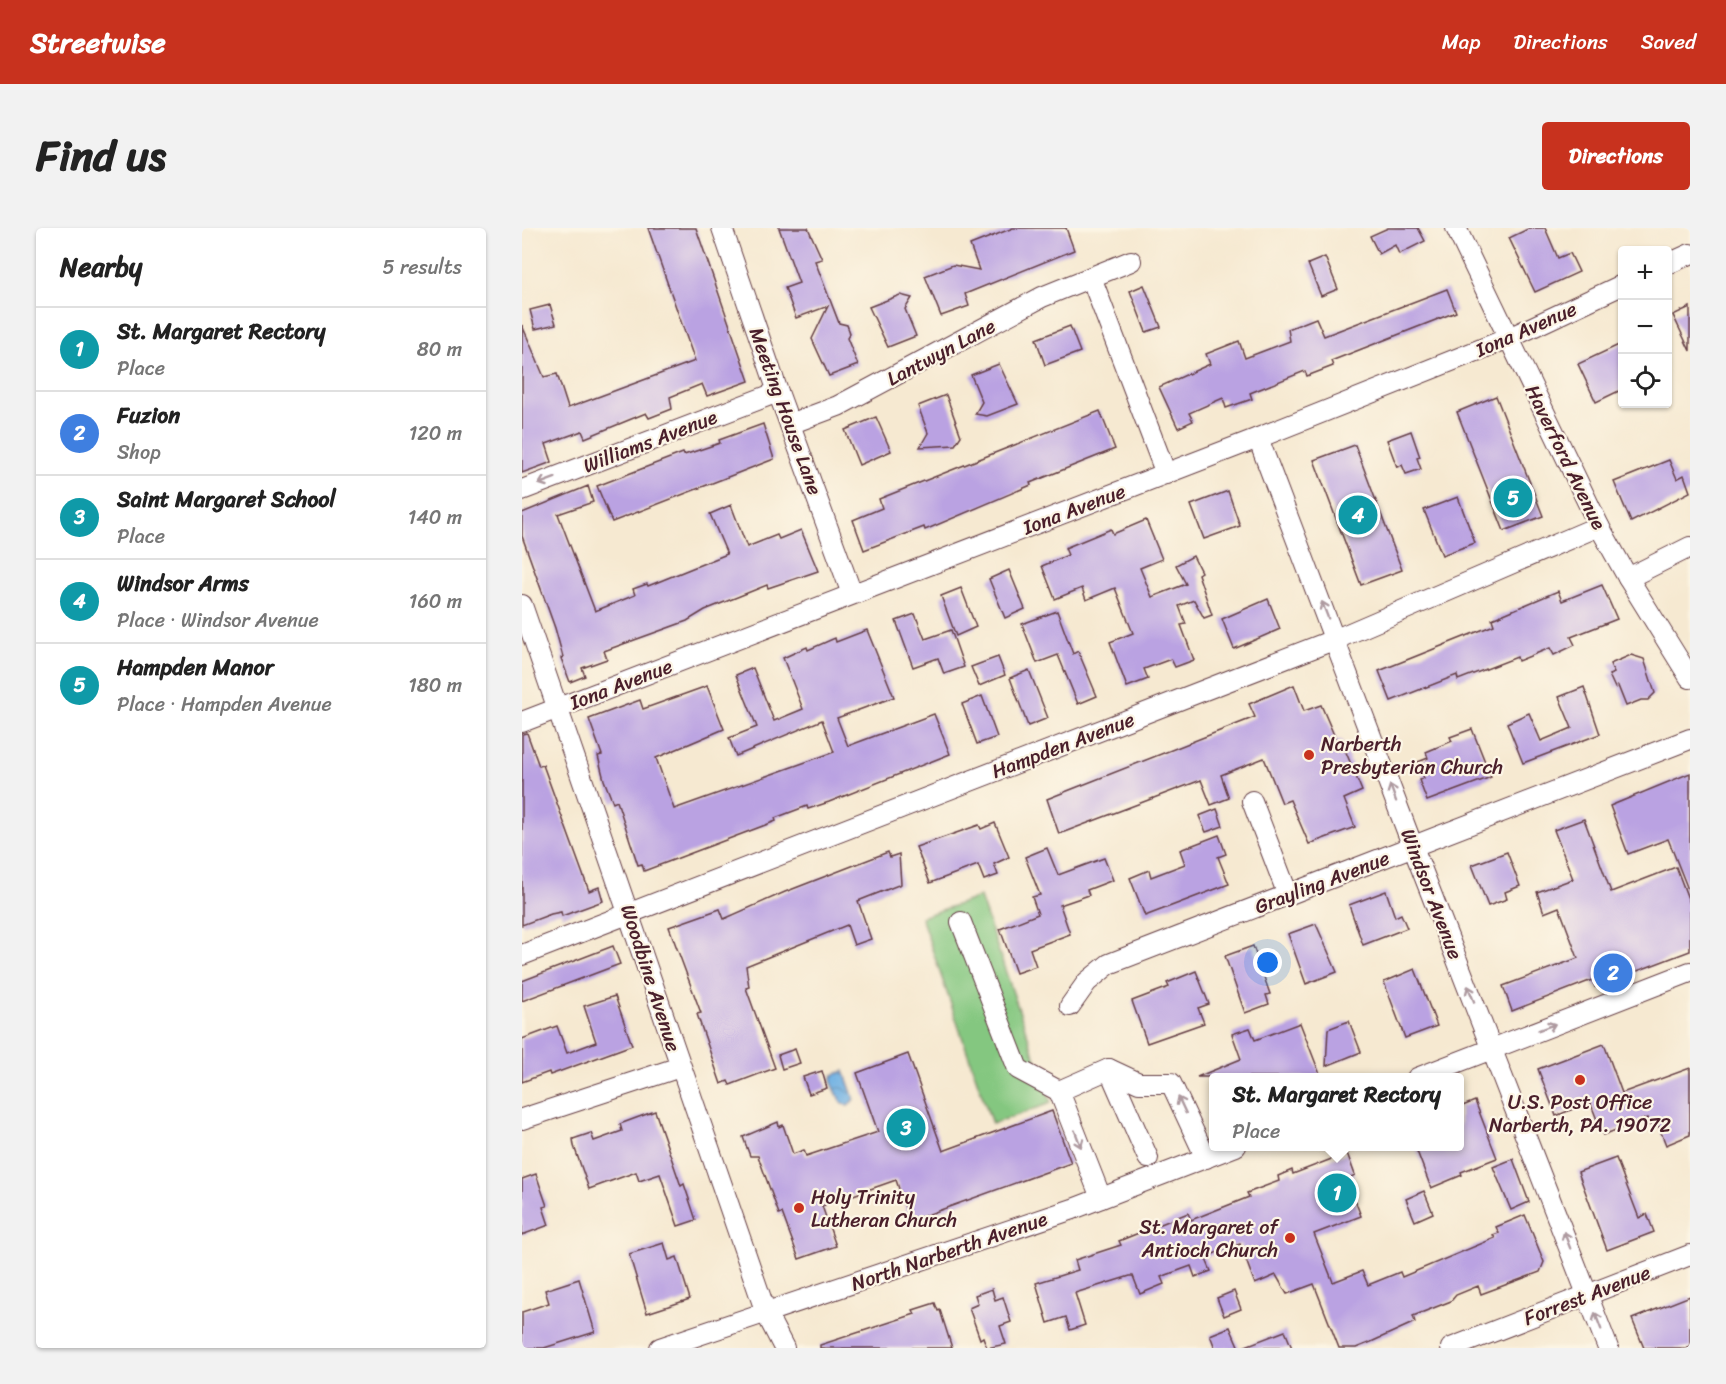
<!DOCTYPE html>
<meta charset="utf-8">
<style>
body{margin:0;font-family:Sriracha,sans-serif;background:#f2f2f2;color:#222}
.controls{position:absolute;right:18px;top:18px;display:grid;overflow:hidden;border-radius:6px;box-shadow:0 2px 4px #0004}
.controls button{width:54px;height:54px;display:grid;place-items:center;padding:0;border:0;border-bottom:2px solid #e0e0e0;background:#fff;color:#222;font:30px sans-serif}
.you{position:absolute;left:746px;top:735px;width:21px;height:21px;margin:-15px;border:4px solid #fff;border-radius:50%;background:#1a73e8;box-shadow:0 0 0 9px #1a73e833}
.badge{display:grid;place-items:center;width:39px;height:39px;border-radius:50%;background:#c8321e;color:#fff;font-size:20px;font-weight:700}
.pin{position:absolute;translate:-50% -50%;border:3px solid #fff;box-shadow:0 2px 6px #0006}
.popup{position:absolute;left:687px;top:845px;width:255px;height:78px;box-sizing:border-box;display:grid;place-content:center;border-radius:6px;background:#fff;filter:drop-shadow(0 2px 4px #0005);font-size:20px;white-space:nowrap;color:#767676}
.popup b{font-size:22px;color:#222}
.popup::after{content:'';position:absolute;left:50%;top:100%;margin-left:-12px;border:12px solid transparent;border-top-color:#fff}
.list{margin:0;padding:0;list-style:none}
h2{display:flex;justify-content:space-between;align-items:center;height:78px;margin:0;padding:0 24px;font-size:26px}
h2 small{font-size:20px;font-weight:400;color:#767676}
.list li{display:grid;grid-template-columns:39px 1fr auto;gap:18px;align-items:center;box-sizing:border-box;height:84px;padding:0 24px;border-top:2px solid #e0e0e0}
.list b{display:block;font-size:22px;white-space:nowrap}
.list p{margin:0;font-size:20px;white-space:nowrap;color:#767676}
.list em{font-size:20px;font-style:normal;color:#767676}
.icon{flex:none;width:33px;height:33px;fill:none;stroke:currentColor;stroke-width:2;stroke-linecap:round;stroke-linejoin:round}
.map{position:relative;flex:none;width:1168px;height:1120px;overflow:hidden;border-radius:6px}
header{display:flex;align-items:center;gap:36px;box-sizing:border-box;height:84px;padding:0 30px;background:#c8321e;color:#fff}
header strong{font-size:28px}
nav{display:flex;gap:33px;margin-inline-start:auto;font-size:21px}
.intro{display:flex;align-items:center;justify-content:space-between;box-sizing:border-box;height:144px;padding:0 36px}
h1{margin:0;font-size:42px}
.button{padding:15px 27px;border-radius:6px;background:#c8321e;color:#fff;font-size:21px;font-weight:700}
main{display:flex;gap:36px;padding:0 36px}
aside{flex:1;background:#fff;border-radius:6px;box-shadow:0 2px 4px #0004}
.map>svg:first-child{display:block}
</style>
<header>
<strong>Streetwise</strong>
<nav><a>Map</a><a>Directions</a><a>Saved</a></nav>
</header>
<div class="intro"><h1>Find us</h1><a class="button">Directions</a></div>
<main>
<aside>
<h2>Nearby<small>5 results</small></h2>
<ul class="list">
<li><span class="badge" style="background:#0f9aa8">1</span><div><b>St. Margaret Rectory</b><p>Place</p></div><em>80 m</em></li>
<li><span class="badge" style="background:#3f7fe0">2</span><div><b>Fuzion</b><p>Shop</p></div><em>120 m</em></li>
<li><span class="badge" style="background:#0f9aa8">3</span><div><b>Saint Margaret School</b><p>Place</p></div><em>140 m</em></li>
<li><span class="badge" style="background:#0f9aa8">4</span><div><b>Windsor Arms</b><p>Place · Windsor Avenue</p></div><em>160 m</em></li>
<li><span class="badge" style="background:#0f9aa8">5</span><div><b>Hampden Manor</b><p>Place · Hampden Avenue</p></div><em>180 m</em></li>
</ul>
</aside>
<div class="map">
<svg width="1168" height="1120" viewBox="0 0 1168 1120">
<defs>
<pattern id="water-waves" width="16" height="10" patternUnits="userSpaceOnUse" patternTransform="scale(1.5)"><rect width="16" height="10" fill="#6eb0e3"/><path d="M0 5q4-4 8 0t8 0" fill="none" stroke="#5c8fb8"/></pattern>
</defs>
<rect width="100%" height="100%" fill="#fcf5e5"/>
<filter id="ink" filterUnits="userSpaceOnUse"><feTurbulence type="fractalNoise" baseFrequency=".0167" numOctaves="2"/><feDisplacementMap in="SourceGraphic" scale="12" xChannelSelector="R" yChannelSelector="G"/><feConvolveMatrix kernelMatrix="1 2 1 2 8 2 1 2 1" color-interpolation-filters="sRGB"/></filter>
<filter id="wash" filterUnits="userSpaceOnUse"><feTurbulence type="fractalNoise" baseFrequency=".008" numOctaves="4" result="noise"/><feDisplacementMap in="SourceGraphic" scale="24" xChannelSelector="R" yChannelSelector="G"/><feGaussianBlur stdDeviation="1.35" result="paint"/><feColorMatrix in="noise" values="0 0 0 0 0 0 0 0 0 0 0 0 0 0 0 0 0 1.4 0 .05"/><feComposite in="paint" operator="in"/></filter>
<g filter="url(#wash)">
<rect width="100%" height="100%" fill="#f6e9d1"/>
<polygon fill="#84c780" stroke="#677356" stroke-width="1.5" points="458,669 529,875 470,896 399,689"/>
<polygon fill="url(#water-waves)" stroke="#5c6887" stroke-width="1.5" points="322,843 332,871 326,878 319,874 309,853 311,847"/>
<g id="blocks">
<g fill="#baa2e2">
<polygon points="126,0 174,0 227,153 185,168 180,156 148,169 150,181 127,190 124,185 63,210 60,203 24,216 30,234 0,245 0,97 22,149 35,146 46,180 173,133"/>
<polygon points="257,0 286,0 300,31 293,33 317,95 325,97 328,105 325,110 336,137 307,148 290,111 306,78 274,90 263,60 277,55"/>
<polygon points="491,0 544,0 552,22 443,66 447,78 419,88 403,48 431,37 457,42 448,17"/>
<polygon points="866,0 896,0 903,13 877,26 873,17 857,26 848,8"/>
<polygon points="1008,0 1023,0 1036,30 1048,25 1057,44 1013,64 987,10"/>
<polygon points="803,29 816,61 799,68 786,36"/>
<polygon points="622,57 639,99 624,104 608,63"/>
<polygon points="925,61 934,84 809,133 811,138 785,148 783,143 728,165 730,171 704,180 701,170 667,185 671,193 656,200 637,159 688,136 684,126 717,113 723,130 768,113 766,101 794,90 802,108"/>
<polygon points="378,67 390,70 383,81 394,108 366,119 347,79"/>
<polygon points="28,77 34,96 13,101 8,82"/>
<polygon points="1168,79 1168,123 1151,87"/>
<polygon points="548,98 558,124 523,137 514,111"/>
<polygon points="1101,115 1101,161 1074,174 1056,136"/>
<polygon points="477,136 496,176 465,188 453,186 460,174 449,147"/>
<polygon points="424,167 439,208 433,217 398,219 406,205 396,178"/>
<polygon points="974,168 1021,288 982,303 935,184"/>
<polygon points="578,183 593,221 508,255 509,257 403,302 402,299 342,322 331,292 360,280 357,271"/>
<polygon points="354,189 369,223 337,237 323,202"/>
<polygon points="241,196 252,231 90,294 75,258 161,225 162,227 198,215 197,212"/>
<polygon points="889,203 898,229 895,230 899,241 884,246 880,237 875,239 865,212"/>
<polygon points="833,217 880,342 839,357 792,232"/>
<polygon points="1147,232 1155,251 1162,247 1168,264 1109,294 1092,254"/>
<polygon points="66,258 71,274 36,286 73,383 113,367 111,361 125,356 126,358 205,326 188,286 209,277 225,319 255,307 257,311 279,302 296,343 246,360 245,357 183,382 165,393 82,423 85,431 60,440 63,448 48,454 39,430 41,429 33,400 0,308 0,285"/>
<polygon points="706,263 718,298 682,311 669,277"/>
<polygon points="936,269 953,315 920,327 902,282"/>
<polygon points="624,292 640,331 618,340 630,369 664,356 654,337 671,328 679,344 676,346 690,387 682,390 672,372 657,378 664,396 659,397 672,432 653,439 649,431 622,441 626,451 605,459 588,414 611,405 593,360 564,372 560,360 533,371 520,338 546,327 543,320 589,301 591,306"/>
<polygon points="487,342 503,381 483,390 467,351"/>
<polygon points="1080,357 1095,391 1049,409 1053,417 1032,427 1028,420 996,433 995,429 936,452 935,447 869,473 857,443 972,397 970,391 1036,363 1040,373"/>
<polygon points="439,360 454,399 434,408 419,368"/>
<polygon points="746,371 758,401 712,421 700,391"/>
<polygon points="535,383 551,426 556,423 575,468 556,476 536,427 515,435 500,396"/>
<polygon points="393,386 403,411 429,402 442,439 422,446 416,430 391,439 374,393"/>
<polygon points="345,402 372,469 315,490 326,518 412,486 428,526 307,574 286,581 285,578 253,590 254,593 122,643 120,636 116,637 95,573 91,575 82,552 76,528 80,527 67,491 118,472 121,481 185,458 202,501 134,530 152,581 312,524 300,492 214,528 207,510 235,499 214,447 231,440 252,493 281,481 261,430 285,419 286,422 313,410 314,414"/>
<polygon points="1109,427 1122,431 1133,465 1126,472 1119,472 1104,478 1096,458 1093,460 1087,447 1092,445 1088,436"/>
<polygon points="476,429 483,447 457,458 449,439"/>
<polygon points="507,442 526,490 506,498 488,450"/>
<polygon points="772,457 782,483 799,477 815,514 819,512 840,563 822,571 833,599 787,616 768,572 760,575 742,530 699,547 707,570 689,577 679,552 537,606 525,571 733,489 727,476"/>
<polygon points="1062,459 1078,506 1001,535 985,495 1007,485 1019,513 1050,500 1037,469"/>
<polygon points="460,468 475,509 455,516 440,476"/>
<polygon points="950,501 969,549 905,573 897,552 902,550 896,534 906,530 904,524 930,513 928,509"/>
<polygon points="5,505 17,538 21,537 67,663 77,659 81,673 40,688 39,684 29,686 0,697 0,506"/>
<polygon points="1168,545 1168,663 1167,664 1146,611 1106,626 1088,578"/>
<polygon points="695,581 701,598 684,604 677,588"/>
<polygon points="1062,591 1089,664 1154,639 1168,676 1168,723 1073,759 1070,752 990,783 981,758 1056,730 1037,679 1022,685 1015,664 1051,651 1032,602"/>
<polygon points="473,595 487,629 472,636 476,647 462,652 456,637 408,655 394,619 457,597 459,601"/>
<polygon points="697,607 704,626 696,629 707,656 623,688 608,650 627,642 629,649 663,636 658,622"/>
<polygon points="525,620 536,647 582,630 591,652 565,662 567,667 538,677 548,706 508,721 514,738 494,745 478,701 516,686 510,669 518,667 503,629"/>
<polygon points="366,624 368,629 377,626 379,656 336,673 349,711 332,717 325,697 224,738 227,759 224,760 253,840 208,857 206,853 199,856 175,786 179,785 147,699 198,681 202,691 263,664"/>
<polygon points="985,624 998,658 983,664 985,671 966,678 950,637"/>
<polygon points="864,663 873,689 879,686 885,700 841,717 827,677"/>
<polygon points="794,696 815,744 784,756 766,706"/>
<polygon points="91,718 98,736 0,773 0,753"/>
<polygon points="731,718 748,766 744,767 747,776 723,785 703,728"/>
<polygon points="893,741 915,798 883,810 862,754"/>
<polygon points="674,743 687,776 676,780 682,795 625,815 610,773 647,759 645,755"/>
<polygon points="93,768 110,817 28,847 27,844 0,854 0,811 35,798 45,825 74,814 62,778"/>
<polygon points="827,793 839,824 804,838 806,801"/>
<polygon points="778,795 799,849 675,849 719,831 710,806 728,800 733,812"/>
<polygon points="1082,816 1100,865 1168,840 1168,907 1144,917 1135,894 1127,897 1125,890 1081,907 1068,874 1034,888 1016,841"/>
<polygon points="273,821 278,835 260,841 256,827"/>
<polygon points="386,826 421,923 530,883 549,935 388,993 374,952 300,978 314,1018 277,1031 260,985 257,986 236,928 228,928 221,909 256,894 257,899 261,897 271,926 282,922 284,928 356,904 335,845"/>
<polygon points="300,843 305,860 287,866 281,849"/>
<polygon points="953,873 975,930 939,944 940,947 909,960 893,918 938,918 938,879"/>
<polygon points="133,883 159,958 162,956 174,992 156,998 138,946 117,953 114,944 67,961 52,918 51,911 69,905 72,913 100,903 98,896"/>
<polygon points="825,925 833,947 825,951 839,988 792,1006 811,1054 840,1043 846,1057 878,1044 880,1049 973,1010 971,1007 977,1005 974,999 1003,987 1022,1034 1018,1044 959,1066 956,1058 934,1067 929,1073 891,1088 893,1094 849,1114 834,1120 817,1120 792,1056 765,1066 754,1047 733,1056 718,1016 683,1029 689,1043 673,1049 669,1038 639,1049 642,1056 618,1066 611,1048 608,1048 553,1065 563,1097 548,1102 544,1089 526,1095 514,1055 556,1042 553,1032 599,1017 597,1013 666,985 669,992 727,969 725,965 757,953 756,948 770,942 771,946"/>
<polygon points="1094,930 1117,990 1125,986 1132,1004 1085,1022 1056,944"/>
<polygon points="991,931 1007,974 989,982 971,939"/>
<polygon points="14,946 25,978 21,979 27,997 0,1007 0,951"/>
<polygon points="902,963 911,985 893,993 884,971"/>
<polygon points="142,1015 147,1032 155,1029 168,1071 125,1085 107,1026"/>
<polygon points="57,1051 73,1104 22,1120 0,1120 0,1084 27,1075 23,1062"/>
<polygon points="470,1061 473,1072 481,1069 489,1094 478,1098 484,1116 465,1120 461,1109 458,1111 447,1080 456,1076 453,1067"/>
<polygon points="712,1063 719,1081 702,1088 695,1070"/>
<polygon points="1168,1068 1168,1120 1122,1120 1110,1091"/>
<polygon points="413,1075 416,1083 418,1082 430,1120 298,1120 298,1117 393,1086 391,1082"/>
<polygon points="708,1099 717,1120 693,1120 688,1107"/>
<polygon points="763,1103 770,1120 722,1120 721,1119"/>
</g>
</g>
</g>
<g filter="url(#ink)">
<use href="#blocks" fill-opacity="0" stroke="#643d44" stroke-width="1.5"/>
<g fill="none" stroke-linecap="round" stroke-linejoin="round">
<g stroke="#643d44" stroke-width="22">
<g id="minor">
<polyline points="200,0 256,164 330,366"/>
<polyline points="934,0 1077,298 1106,350 1168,450"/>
<polyline points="1146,36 1168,26"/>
<polyline points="569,49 644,246"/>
<polyline points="268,196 316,178 520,69 609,33"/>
<polyline points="736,210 891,619 1086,1120"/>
<polyline points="0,262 256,164"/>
<polyline points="1106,350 1168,319"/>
<polyline points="0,377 244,1085 262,1120"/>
<polyline points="0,494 736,210 987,110 1100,57"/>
<polyline points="730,573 766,667"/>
<polyline points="439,694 496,841 537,863"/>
<polyline points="0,727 814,411 1077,298"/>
<polyline points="548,778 565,754 587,736 1168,511"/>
<polyline points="587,841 626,930"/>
<polyline points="895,850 1168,744"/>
<polyline points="0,891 158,839"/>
<polyline points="579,970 537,863 587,841 617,855 649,855 684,930"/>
<polyline points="138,1120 551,981 714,918"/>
<polyline points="929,1120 1168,1027"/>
</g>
</g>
<use href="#minor" stroke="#fff" stroke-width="20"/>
</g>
<defs><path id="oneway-shaft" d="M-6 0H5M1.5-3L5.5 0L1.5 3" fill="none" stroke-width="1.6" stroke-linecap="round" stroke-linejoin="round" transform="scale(1.5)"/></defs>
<g stroke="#ae9aa0">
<use href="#oneway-shaft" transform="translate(25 253) rotate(159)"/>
<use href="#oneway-shaft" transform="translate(803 382) rotate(-111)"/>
<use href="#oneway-shaft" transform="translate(871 565) rotate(-110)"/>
<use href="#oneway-shaft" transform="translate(949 766) rotate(-112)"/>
<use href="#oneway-shaft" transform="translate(1025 799) rotate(-21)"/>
<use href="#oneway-shaft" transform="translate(660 877) rotate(-115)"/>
<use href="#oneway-shaft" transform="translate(556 911) rotate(69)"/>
<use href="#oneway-shaft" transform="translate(1045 1012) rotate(-111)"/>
<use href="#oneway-shaft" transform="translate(1076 1093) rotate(-111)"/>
</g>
</g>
<g fill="#c8321e" stroke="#fcf5e5" stroke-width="2">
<circle cx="787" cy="527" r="6"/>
<circle cx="1058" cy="852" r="6"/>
<circle cx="277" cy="980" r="6"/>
<circle cx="768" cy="1010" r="6"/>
</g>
<g text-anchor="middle" stroke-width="4.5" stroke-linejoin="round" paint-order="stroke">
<g font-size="20" fill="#4a1f2b" stroke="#fcf5e5">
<text transform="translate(1004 101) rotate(-24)" y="7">Iona Avenue</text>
<text transform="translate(419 124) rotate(-28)" y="7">Lantwyn Lane</text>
<text transform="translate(264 183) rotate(70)" y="7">Meeting House Lane</text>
<text transform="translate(128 213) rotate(-21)" y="7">Williams Avenue</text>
<text transform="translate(1044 229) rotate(64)" y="7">Haverford Avenue</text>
<text transform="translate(552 281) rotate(-21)" y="7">Iona Avenue</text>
<text transform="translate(99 456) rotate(-21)" y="7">Iona Avenue</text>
<text transform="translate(541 517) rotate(-21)" y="7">Hampden Avenue</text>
<text transform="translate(800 654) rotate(-21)" y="7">Grayling Avenue</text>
<text transform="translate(910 666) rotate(69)" y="7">Windsor Avenue</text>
<text transform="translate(129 750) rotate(72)" y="7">Woodbine Avenue</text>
<text transform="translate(427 1023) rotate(-19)" y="7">North Narberth Avenue</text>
<text transform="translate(1065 1067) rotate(-21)" y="7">Forrest Avenue</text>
</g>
<g font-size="20" fill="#4a1f2b" stroke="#fcf5e5" text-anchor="start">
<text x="799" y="523">Narberth<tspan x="799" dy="23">Presbyterian Church</tspan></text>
<text x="1058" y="881" text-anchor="middle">U.S. Post Office<tspan x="1058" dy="23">Narberth, PA. 19072</tspan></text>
<text x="289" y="976">Holy Trinity<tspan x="289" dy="23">Lutheran Church</tspan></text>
<text x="756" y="1006" text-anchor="end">St. Margaret of<tspan x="756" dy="23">Antioch Church</tspan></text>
</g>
</g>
</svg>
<div class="controls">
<button>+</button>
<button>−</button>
<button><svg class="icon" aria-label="locate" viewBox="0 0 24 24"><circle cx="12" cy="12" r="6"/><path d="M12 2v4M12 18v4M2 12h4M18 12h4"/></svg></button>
</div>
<div class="you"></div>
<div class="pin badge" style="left:815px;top:965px;background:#0f9aa8">1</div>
<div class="popup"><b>St. Margaret Rectory</b>Place</div>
<div class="pin badge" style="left:1091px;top:745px;background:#3f7fe0">2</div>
<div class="pin badge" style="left:384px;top:900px;background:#0f9aa8">3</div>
<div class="pin badge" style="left:836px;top:287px;background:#0f9aa8">4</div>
<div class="pin badge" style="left:991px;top:270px;background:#0f9aa8">5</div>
</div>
</main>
